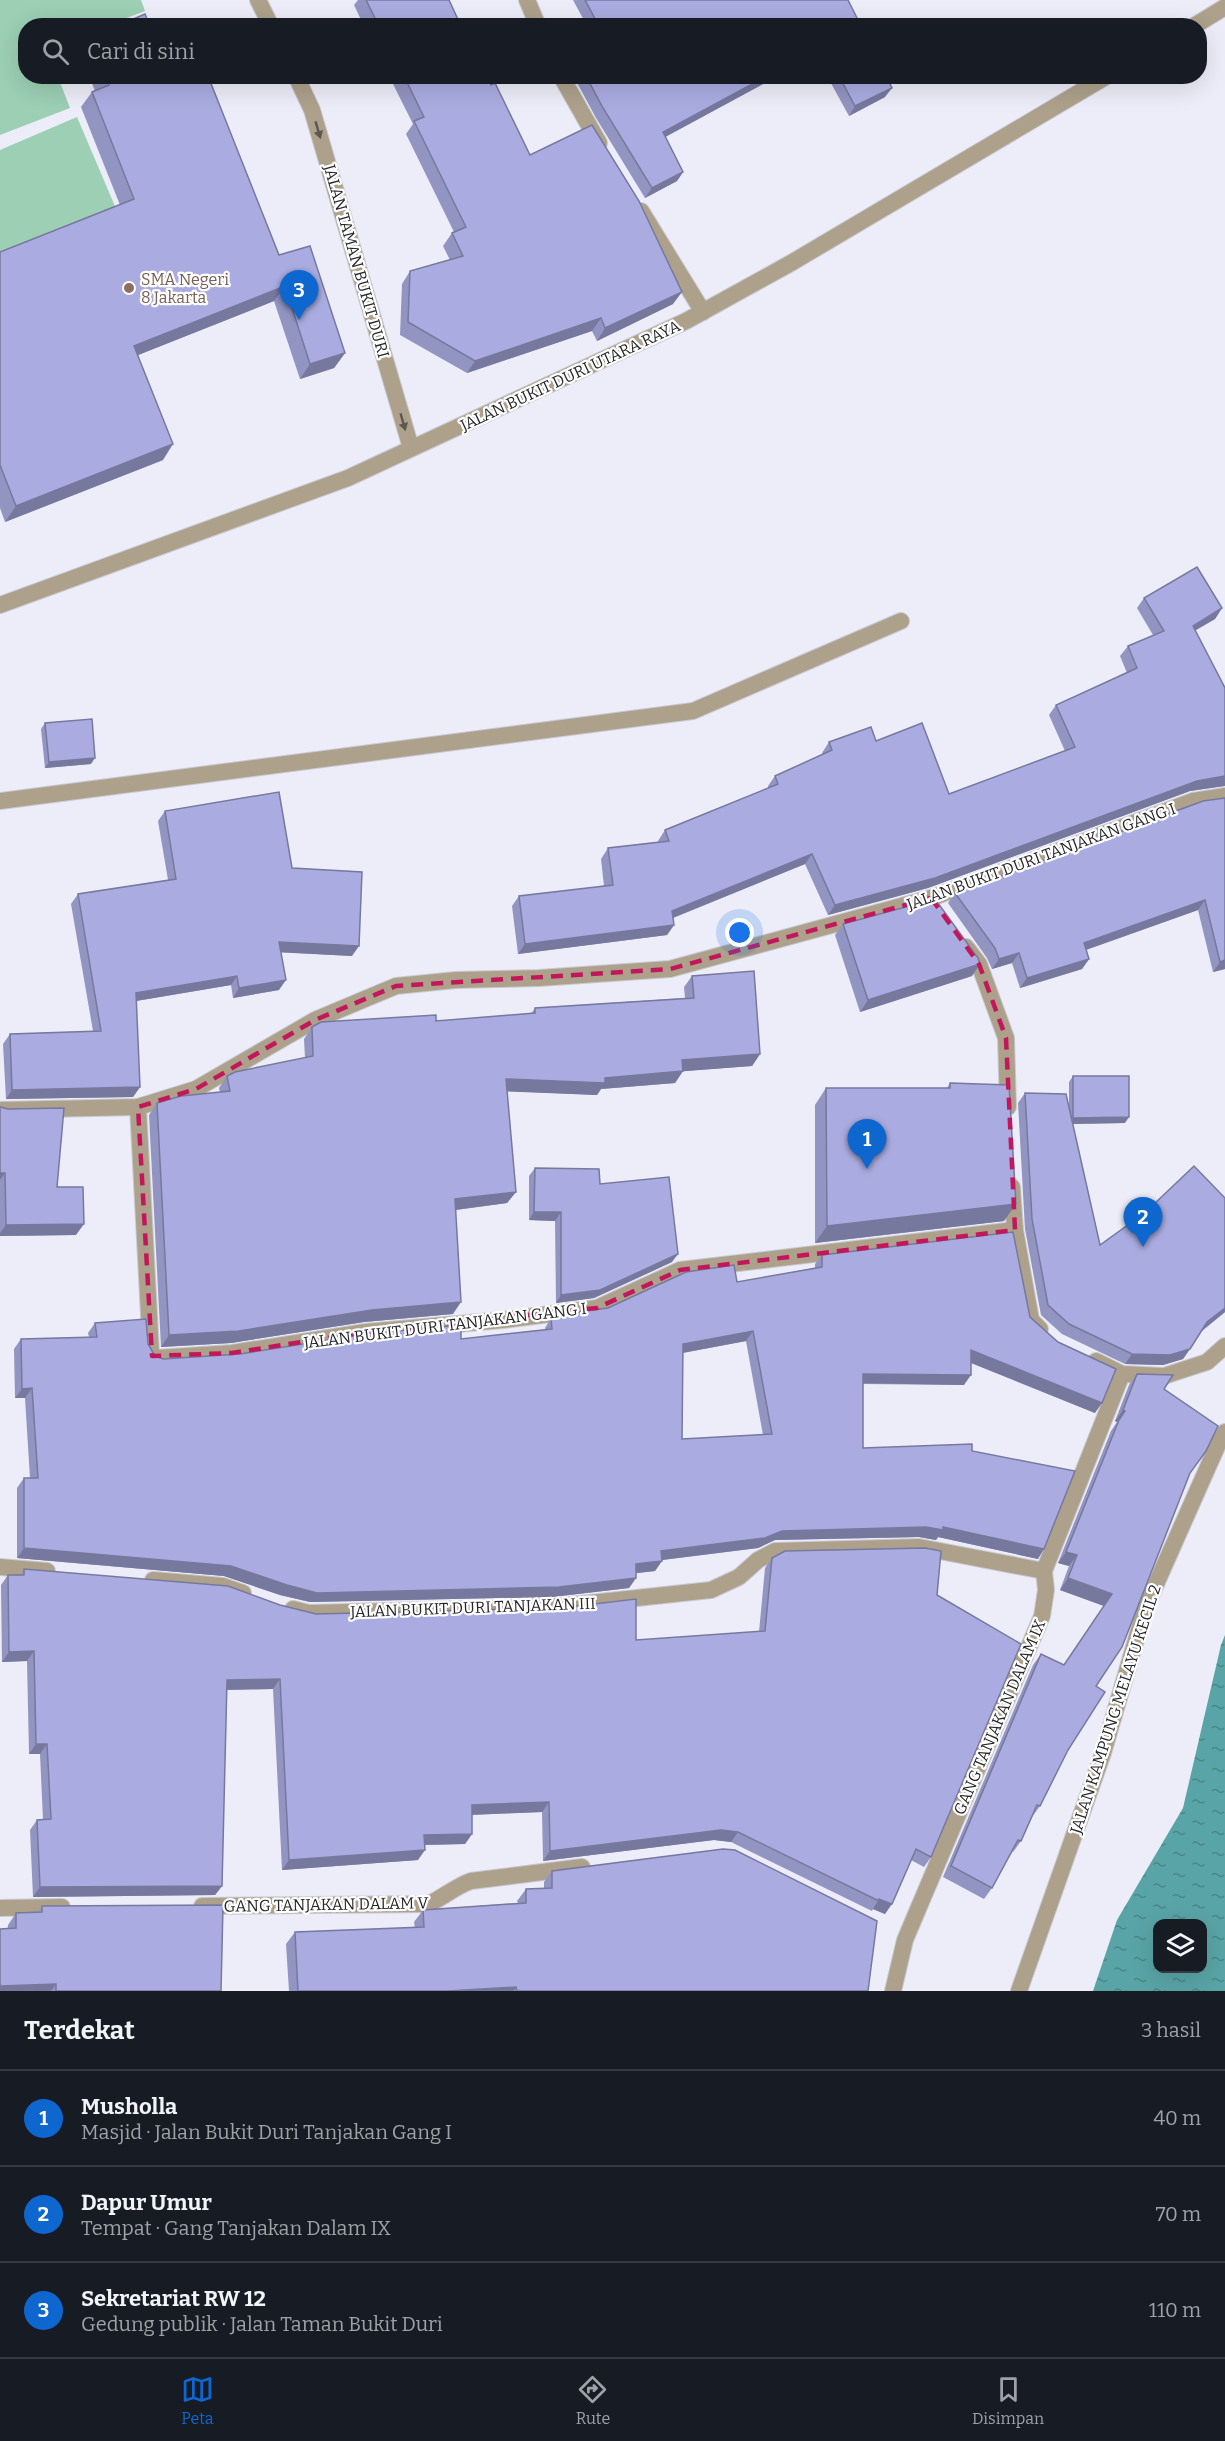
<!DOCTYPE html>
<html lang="id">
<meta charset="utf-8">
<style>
body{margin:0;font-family:Bitter,serif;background:#20242c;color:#f1f3f6}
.controls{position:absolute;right:18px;bottom:18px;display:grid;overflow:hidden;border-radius:12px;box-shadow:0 6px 24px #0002}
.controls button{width:54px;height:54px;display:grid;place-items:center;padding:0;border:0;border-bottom:2px solid #363941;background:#171b24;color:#f1f3f6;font:30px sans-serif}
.you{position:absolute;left:740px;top:933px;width:21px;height:21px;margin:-15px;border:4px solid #fff;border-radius:50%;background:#1a73e8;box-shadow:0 0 0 9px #1a73e833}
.badge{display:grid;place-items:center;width:39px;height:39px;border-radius:50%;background:#0e66cf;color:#fff;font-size:20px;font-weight:700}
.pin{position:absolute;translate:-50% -50px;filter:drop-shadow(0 2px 3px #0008)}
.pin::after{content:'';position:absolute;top:32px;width:21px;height:18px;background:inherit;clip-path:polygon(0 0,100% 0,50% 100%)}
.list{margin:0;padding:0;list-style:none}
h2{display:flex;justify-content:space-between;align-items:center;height:78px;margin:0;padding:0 24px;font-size:26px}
h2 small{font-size:20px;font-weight:400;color:#9ea1a6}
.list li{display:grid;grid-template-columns:39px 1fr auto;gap:18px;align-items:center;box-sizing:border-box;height:96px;padding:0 24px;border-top:2px solid #363941}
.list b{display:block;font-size:22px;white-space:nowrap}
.list p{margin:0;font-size:20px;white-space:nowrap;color:#9ea1a6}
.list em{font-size:20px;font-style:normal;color:#9ea1a6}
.icon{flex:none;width:33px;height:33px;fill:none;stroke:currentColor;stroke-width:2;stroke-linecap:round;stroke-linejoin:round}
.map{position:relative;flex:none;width:1225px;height:1991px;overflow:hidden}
.search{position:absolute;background:#171b24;box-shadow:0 6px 24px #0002;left:18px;right:18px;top:18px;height:66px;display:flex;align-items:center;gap:15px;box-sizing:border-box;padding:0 21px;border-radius:24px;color:#9ea1a6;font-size:22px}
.sheet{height:366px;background:#171b24}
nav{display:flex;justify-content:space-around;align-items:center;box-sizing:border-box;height:84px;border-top:2px solid #363941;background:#171b24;font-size:16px;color:#9ea1a6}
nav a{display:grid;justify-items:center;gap:3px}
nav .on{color:#0e66cf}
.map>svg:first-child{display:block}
</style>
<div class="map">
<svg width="1225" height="1991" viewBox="0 0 1225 1991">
<defs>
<pattern id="water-ripples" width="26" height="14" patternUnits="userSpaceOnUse" patternTransform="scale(1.5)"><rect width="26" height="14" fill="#59a4a6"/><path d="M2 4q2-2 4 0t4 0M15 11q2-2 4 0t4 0" fill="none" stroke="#498687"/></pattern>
</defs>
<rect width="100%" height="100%" fill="#ecedf8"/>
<g fill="#9ccfb4">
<polygon points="0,0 141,0 145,11 108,25 26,26 26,76 58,77 70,108 0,135"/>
<polygon points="77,117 117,211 0,258 0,150"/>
</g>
<path fill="url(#water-ripples)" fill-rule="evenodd" d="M1225 1635V1991H1093L1117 1920 1183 1808 1221 1645ZM1158 1924H1202V1968H1158Z"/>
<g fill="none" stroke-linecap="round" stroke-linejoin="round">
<g stroke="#c8c9d3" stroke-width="18">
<polyline id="service" points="0,801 693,711 901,621"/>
</g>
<g stroke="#c8c9d3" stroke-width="18">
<g id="minor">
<polyline points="258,0 271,26"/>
<polyline points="527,0 538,26"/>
<polyline points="296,76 312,110 411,448"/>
<polyline points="561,76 599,143"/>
<polyline points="641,211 703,312"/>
<polyline points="966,947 979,964 1006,1038 1008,1107"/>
<polyline points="138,1107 151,1353 156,1358 232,1353 365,1332 503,1320 597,1308 680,1270 1015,1230"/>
<polyline points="0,1110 138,1107 196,1089 315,1020 396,986 456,980 539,978 670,969 931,898 1193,801 1225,796"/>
<polyline points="1012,1187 1015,1230 1031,1320 1040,1329"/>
<polyline points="1096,1361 1122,1374 1164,1376 1207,1362 1225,1346"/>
<polyline points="0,1567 47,1571"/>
<polyline points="153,1580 223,1586 243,1593"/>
<polyline points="293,1609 309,1613 553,1607 711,1590 739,1577 758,1560 775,1551 919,1547 1044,1571"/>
<path d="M202 1906 429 1904C444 1897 456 1886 471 1881L582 1867"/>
<polyline points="0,1908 62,1907"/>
<polyline points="893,1991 905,1940 1042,1616 1046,1590 1044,1571 1122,1374"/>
</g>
</g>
<g stroke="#c8c9d3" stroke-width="18">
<g id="tertiary">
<polyline points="1194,26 1225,7"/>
<polyline points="0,605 348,478 686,321 791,263 1107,76"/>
<polyline points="1019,1991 1103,1753 1145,1609 1219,1442 1225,1432"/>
</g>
</g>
<use href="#service" stroke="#ada18b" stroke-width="16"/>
<use href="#minor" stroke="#ada18b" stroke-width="16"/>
<use href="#tertiary" stroke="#ada18b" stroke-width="16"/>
</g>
<g fill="#9294c2" fill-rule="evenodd">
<polygon points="358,0 449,0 461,26 364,26 354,5"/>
<polygon points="573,0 848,0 861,26 587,26"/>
<polygon points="89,76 208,76 279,255 345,353 334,368 300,379 274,301 138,355 163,460 5,522 0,508 0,252 120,205 81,107 92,92 95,91"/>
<polygon points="389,76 487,76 530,155 673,304 597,341 592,331 467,373 400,335 402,284 410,271 450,260 443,246 452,233 454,232 406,134 413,124"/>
<polygon points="577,76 778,76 665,137 683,172 677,181 645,198 596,118 575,79"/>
<polygon points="827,76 886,76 885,97 849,116"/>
<polygon points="1144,598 1222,608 1215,619 1195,630 1224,786 1190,791 928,888 828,915 805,864 673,918 674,925 667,935 518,954 512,906 519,896 604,886 601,859 608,848 659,842 658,841 665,830 768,788 768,786 775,776 823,755 822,753 829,742 876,741 949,794 1065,751 1049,715 1056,705 1127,673 1120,656 1128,646 1153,635 1137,608"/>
<polygon points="45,723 91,764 45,768 41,729"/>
<polygon points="1225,798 1225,969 1213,972 1198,910 1086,950 1089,959 1082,969 1020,988 1012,963 992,969 987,958 948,903 955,893"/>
<polygon points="165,811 292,868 352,956 281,952 279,990 233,998 231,985 136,1001 140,1087 133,1097 6,1099 3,1044 10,1034 93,1031 71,904 78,894 168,880 158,821"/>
<polygon points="843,924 972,976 860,1012 835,935"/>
<polygon points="692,976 760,1054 752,1066 683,1071 675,1083 601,1089 597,1095 507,1091 516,1192 507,1203 456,1210 453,1314 364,1322 231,1343 161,1347 149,1115 157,1103 220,1092 219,1088 227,1076 305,1058 304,1039 312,1027 436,1021 531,1014 535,1008 685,998 684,987"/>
<polygon points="1073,1076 1125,1123 1072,1124 1100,1245 1132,1225 1225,1198 1225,1312 1201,1332 1183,1359 1163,1365 1125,1364 1062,1334 1041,1315 1025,1229 1018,1103 1025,1093 1069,1108 1069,1082"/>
<polygon points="950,1083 1004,1221 815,1243 815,1105 826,1088 947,1088"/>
<polygon points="0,1107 57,1187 76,1235 0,1236"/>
<polygon points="535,1168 600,1184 672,1262 594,1298 556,1303 555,1221 529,1220 529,1176"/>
<path d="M822 1255 1030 1317 1095 1413 971 1363 964 1385 863 1384V1448L972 1451 1038 1559 938 1537 936 1540 919 1537 775 1540 758 1548 662 1560 655 1571 636 1573V1578L629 1588 552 1597 310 1602 280 1595 224 1576 17 1558V1488L24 1478H30L25 1398H15L14 1349 21 1339 89 1337 88 1333 95 1323 148 1344 155 1356 163 1359 461 1339 545 1330V1328L551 1318H560L563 1314 608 1308 737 1282 815 1268V1264ZM746 1341 763 1435 682 1439 683 1353Z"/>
<polygon points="1137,1374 1164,1389 1189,1475 1068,1750 1040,1806 1032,1817 1021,1841 1013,1852 1012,1851 992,1888 984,1899 943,1877 1033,1665 1041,1654 1064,1665 1104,1606 1060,1590 1069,1566 1058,1563 1111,1431 1117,1422 1115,1421 1129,1385"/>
<polygon points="772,1558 937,1595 931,1857 924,1867 911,1860 885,1914 873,1909 872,1911 731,1842 714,1840 543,1861 542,1812 472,1815 472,1834 465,1844 424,1845 418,1860 282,1870 273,1689 226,1690 222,1886 215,1895 33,1897 30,1830 37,1820 43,1820 40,1754 29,1754 27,1661 2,1662 1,1585 8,1575 21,1575 24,1569 280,1605 316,1614 636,1640 759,1632 765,1568"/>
<polygon points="552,1871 868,1991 289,1991 286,1944 295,1932 415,1928 414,1922 423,1910 518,1903 517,1901 526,1889 544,1888 544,1882"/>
<polygon points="42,1906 221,1991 0,1991 8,1925 16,1913 38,1912"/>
</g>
<g fill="#77789e">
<polygon points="767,76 778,76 656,142 663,132"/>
<polygon points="892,88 885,97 849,116 855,106"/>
<polygon points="683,172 677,181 645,198 652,188"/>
<polygon points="285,286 274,301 123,361 134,346"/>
<polygon points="682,292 673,304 597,341 605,328"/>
<polygon points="601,318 592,331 467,373 475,361"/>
<polygon points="345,353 334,368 300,379 310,364"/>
<polygon points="173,444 163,460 5,522 16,506"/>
<polygon points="1222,608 1215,619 1186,636 1193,626"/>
<polygon points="95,758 91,764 45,768 49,762"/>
<polygon points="1225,776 1225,786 1190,791 928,888 828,915 835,905 1197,781"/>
<polygon points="812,854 805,864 665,921 672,911"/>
<polygon points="1205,900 1198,910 1077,953 1084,943"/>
<polygon points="674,925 667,935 518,954 525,944"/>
<polygon points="279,942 359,946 352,956 273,952"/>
<polygon points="1019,953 1012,963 992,969 999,959"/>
<polygon points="1089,959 1082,969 1020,988 1027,978"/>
<polygon points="1225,960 1225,969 1213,972 1220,962"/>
<polygon points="980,964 972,976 860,1012 868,1000"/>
<polygon points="237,976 231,985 130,1002 136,993"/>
<polygon points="286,980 279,990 233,998 239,988"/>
<polygon points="760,1054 752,1066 674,1072 682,1060"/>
<polygon points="683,1071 675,1083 601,1089 597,1095 498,1091 506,1079 605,1078"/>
<polygon points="140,1087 133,1097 6,1099 12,1090"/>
<polygon points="1129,1117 1125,1123 1069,1124 1073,1118"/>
<polygon points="0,1173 5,1173 0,1180"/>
<polygon points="516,1192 507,1203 447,1211 455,1199"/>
<polygon points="1016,1204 1004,1221 815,1243 827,1226"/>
<polygon points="534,1212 561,1212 555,1221 529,1220"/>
<polygon points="84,1224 76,1235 0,1236 0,1233 6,1225"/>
<polygon points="678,1254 672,1262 594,1298 556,1303 561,1295"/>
<polygon points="461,1302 453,1314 364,1322 231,1343 161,1347 169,1335 372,1310"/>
<polygon points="1225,1308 1225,1312 1200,1332 1207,1322"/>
<polygon points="753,1331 746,1341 676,1354 683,1344"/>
<polygon points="1190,1349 1183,1359 1163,1365 1125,1364 1132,1354"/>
<polygon points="971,1350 1102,1403 1095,1413 964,1360"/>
<polygon points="863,1374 971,1375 964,1385 856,1383"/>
<polygon points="32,1388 25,1398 15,1398 22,1389"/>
<polygon points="1123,1410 1125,1411 1117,1422 1115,1421"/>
<polygon points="943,1527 1044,1549 1038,1559 938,1537 936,1540 919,1537 775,1540 758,1548 654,1561 661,1551 782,1531"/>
<polygon points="24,1548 636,1578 629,1588 552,1597 310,1602 280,1595 224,1576 17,1558"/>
<polygon points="1066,1552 1077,1555 1069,1566 1058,1563"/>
<polygon points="662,1561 655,1571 629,1574 636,1564"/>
<polygon points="1068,1578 1112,1594 1104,1606 1060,1590"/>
<polygon points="34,1651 27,1661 2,1662 9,1652"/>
<polygon points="280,1679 273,1689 220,1690 227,1680"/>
<polygon points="36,1744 47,1744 40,1754 29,1754"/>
<polygon points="549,1802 542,1812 465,1815 472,1805"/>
<polygon points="721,1830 738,1832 731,1842 714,1840 543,1861 550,1851"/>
<polygon points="472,1834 465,1844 417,1845 424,1835"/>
<polygon points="425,1850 418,1860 282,1870 289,1860"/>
<polygon points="222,1886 215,1895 33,1897 40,1887"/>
<polygon points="879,1899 892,1904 885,1914 873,1909"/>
<polygon points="56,1984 51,1991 0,1991 0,1986"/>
<polygon points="516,1987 514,1991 448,1991"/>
</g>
<g fill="#aaace1" stroke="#77789e" stroke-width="1.5" fill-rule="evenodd">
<polygon points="366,0 449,0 461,26 379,26"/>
<polygon points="585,0 848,0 861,26 599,26"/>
<polygon points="145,14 150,26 117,26"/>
<polygon points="106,76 208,76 279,255 310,246 345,353 310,364 285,286 134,346 173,444 16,506 0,465 0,252 134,199 92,92 109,85"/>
<polygon points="404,76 487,76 491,85 495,83 530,155 592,125 639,201 682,292 605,328 601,318 475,361 408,322 410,271 463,256 452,233 466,227 414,121 424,117"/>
<polygon points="586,76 767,76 663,132 683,172 652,188 603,108"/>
<polygon points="839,76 886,76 892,88 855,106"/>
<polygon points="1197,567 1222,608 1193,626 1225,688 1225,776 1197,781 935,878 835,905 812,854 672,911 674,925 525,944 519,896 613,885 608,848 669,841 665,830 778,784 775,776 832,750 829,742 871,727 876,741 922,723 949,794 1075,747 1056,705 1137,668 1128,646 1164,631 1144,598"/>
<polygon points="92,719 95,758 49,762 45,723"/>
<polygon points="279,792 292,868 362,872 359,946 279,942 286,980 239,988 237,976 136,993 140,1087 12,1090 10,1034 101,1031 78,894 176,879 165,811"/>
<polygon points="1225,798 1225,960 1220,962 1205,900 1084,943 1089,959 1027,978 1019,953 999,959 995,948 955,893 1203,801"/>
<polygon points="935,899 978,958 980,964 868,1000 843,924"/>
<polygon points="754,971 760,1054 682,1060 683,1071 605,1078 605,1083 506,1079 516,1192 455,1199 461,1302 372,1310 239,1331 169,1335 157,1103 181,1096 230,1091 227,1076 235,1072 313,1056 312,1027 321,1022 436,1015 436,1021 535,1013 535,1008 694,998 692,976"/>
<polygon points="1073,1076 1129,1076 1129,1117 1073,1118"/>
<polygon points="950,1083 1009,1085 1016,1204 827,1226 826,1088 950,1088"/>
<polygon points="1025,1093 1066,1094 1100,1245 1132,1222 1132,1225 1194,1166 1225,1198 1225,1308 1207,1322 1190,1349 1170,1355 1132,1354 1069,1324 1048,1305 1032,1219"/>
<polygon points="0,1107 8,1109 64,1108 57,1187 83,1187 84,1224 6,1225 5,1173 0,1173"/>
<polygon points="535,1168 599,1169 600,1184 669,1177 678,1254 600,1290 561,1295 561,1212 534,1212"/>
<path d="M1013 1232 1030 1317 1058 1342 1116 1369 1102 1403 971 1350V1375L863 1374V1448L972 1444V1451L1075 1471 1044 1549 943 1527V1530L926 1527 782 1531 765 1538 661 1551 662 1561 636 1564V1578L559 1587 317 1593 287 1585 231 1566 24 1548V1478H38L32 1388 22 1389 21 1339 97 1337 95 1323 146 1319 148 1344 155 1356 163 1359 240 1354 373 1333 461 1325V1339L552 1329 551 1318H563V1314L608 1308 686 1272 734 1265 737 1282 822 1267V1255ZM753 1331 772 1434 682 1439 683 1344Z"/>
<polygon points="1137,1374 1173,1375 1164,1389 1218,1426 1206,1451 1190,1473 1122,1647 1096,1686 1105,1692 1068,1750 1040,1806 1037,1805 1021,1841 1018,1840 992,1888 951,1866 1041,1654 1064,1665 1112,1594 1068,1578 1077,1555 1066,1552 1119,1420 1125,1411 1123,1410"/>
<polygon points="925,1548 941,1551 937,1595 1021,1644 931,1857 916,1849 892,1904 879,1899 879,1901 738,1832 721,1830 550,1851 549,1802 472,1805 472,1834 424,1835 425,1850 289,1860 280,1679 227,1680 222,1886 40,1887 37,1820 51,1819 47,1744 36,1744 34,1651 9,1652 8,1575 24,1575 24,1569 228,1586 280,1605 316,1614 560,1608 636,1599 636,1640 765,1631 772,1558 785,1551"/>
<polygon points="723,1849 735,1850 877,1921 868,1991 517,1991 516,1987 448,1991 298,1991 295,1932 424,1927 423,1910 526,1903 526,1889 552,1888 552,1871"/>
<polygon points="223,1905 221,1991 56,1991 56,1984 0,1986 0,1929 16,1928 16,1913 42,1912 42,1906"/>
</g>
<defs><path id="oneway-solid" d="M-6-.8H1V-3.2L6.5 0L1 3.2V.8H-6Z" transform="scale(1.5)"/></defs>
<g fill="#5c5851">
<use href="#oneway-solid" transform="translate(318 130) rotate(74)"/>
<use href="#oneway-solid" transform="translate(403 422) rotate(74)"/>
</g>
<path fill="none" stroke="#c2185b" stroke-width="4.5" stroke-dasharray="12 8" stroke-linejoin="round" d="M931 898 979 964 1006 1038 1015 1230 680 1270 597 1308 365 1332 232 1353 152 1356 138 1107 196 1089 315 1020 396 986 670 969Z"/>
<circle fill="#8d6e63" stroke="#fff" stroke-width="2" cx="129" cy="288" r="6"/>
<g text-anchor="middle" stroke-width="4.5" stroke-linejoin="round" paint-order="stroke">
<g font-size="16" fill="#26272a" stroke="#fff">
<text transform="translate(357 261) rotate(74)" y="6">JALAN TAMAN BUKIT DURI</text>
<text transform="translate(570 375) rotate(-25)" y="6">JALAN BUKIT DURI UTARA RAYA</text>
<text transform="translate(1041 856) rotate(-20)" y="6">JALAN BUKIT DURI TANJAKAN GANG I</text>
<text transform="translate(445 1325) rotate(-7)" y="6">JALAN BUKIT DURI TANJAKAN GANG I</text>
<text transform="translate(473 1607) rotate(-2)" y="6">JALAN BUKIT DURI TANJAKAN III</text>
<text transform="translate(1115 1709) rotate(-72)" y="6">JALAN KAMPUNG MELAYU KECIL 2</text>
<text transform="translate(999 1717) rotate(-67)" y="6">GANG TANJAKAN DALAM IX</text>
<text transform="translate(326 1904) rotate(-1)" y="6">GANG TANJAKAN DALAM V</text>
</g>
<g font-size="16" fill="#785e54" stroke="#fff" text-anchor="start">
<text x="141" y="285">SMA Negeri<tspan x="141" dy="18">8 Jakarta</tspan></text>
</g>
</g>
</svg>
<div class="controls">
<button><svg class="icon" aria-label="layers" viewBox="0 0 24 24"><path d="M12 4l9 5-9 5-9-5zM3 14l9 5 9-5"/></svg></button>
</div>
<div class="you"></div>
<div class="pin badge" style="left:867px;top:1169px">1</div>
<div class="pin badge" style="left:1143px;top:1247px">2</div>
<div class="pin badge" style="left:299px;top:320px">3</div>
<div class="search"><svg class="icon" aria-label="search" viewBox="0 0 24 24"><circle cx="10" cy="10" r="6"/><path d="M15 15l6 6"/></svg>Cari di sini</div>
</div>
<section class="sheet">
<h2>Terdekat<small>3 hasil</small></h2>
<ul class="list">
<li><span class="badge">1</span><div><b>Musholla</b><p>Masjid · Jalan Bukit Duri Tanjakan Gang I</p></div><em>40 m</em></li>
<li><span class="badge">2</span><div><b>Dapur Umur</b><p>Tempat · Gang Tanjakan Dalam IX</p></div><em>70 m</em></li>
<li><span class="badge">3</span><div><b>Sekretariat RW 12</b><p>Gedung publik · Jalan Taman Bukit Duri</p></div><em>110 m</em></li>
</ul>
</section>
<nav>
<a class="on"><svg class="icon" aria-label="map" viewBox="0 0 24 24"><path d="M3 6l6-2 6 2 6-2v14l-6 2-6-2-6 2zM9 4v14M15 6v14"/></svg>Peta</a>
<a><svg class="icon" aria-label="directions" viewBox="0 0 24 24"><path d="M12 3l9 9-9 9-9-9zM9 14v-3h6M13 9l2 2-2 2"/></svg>Rute</a>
<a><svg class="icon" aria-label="saved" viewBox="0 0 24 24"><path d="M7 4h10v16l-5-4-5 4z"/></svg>Disimpan</a>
</nav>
